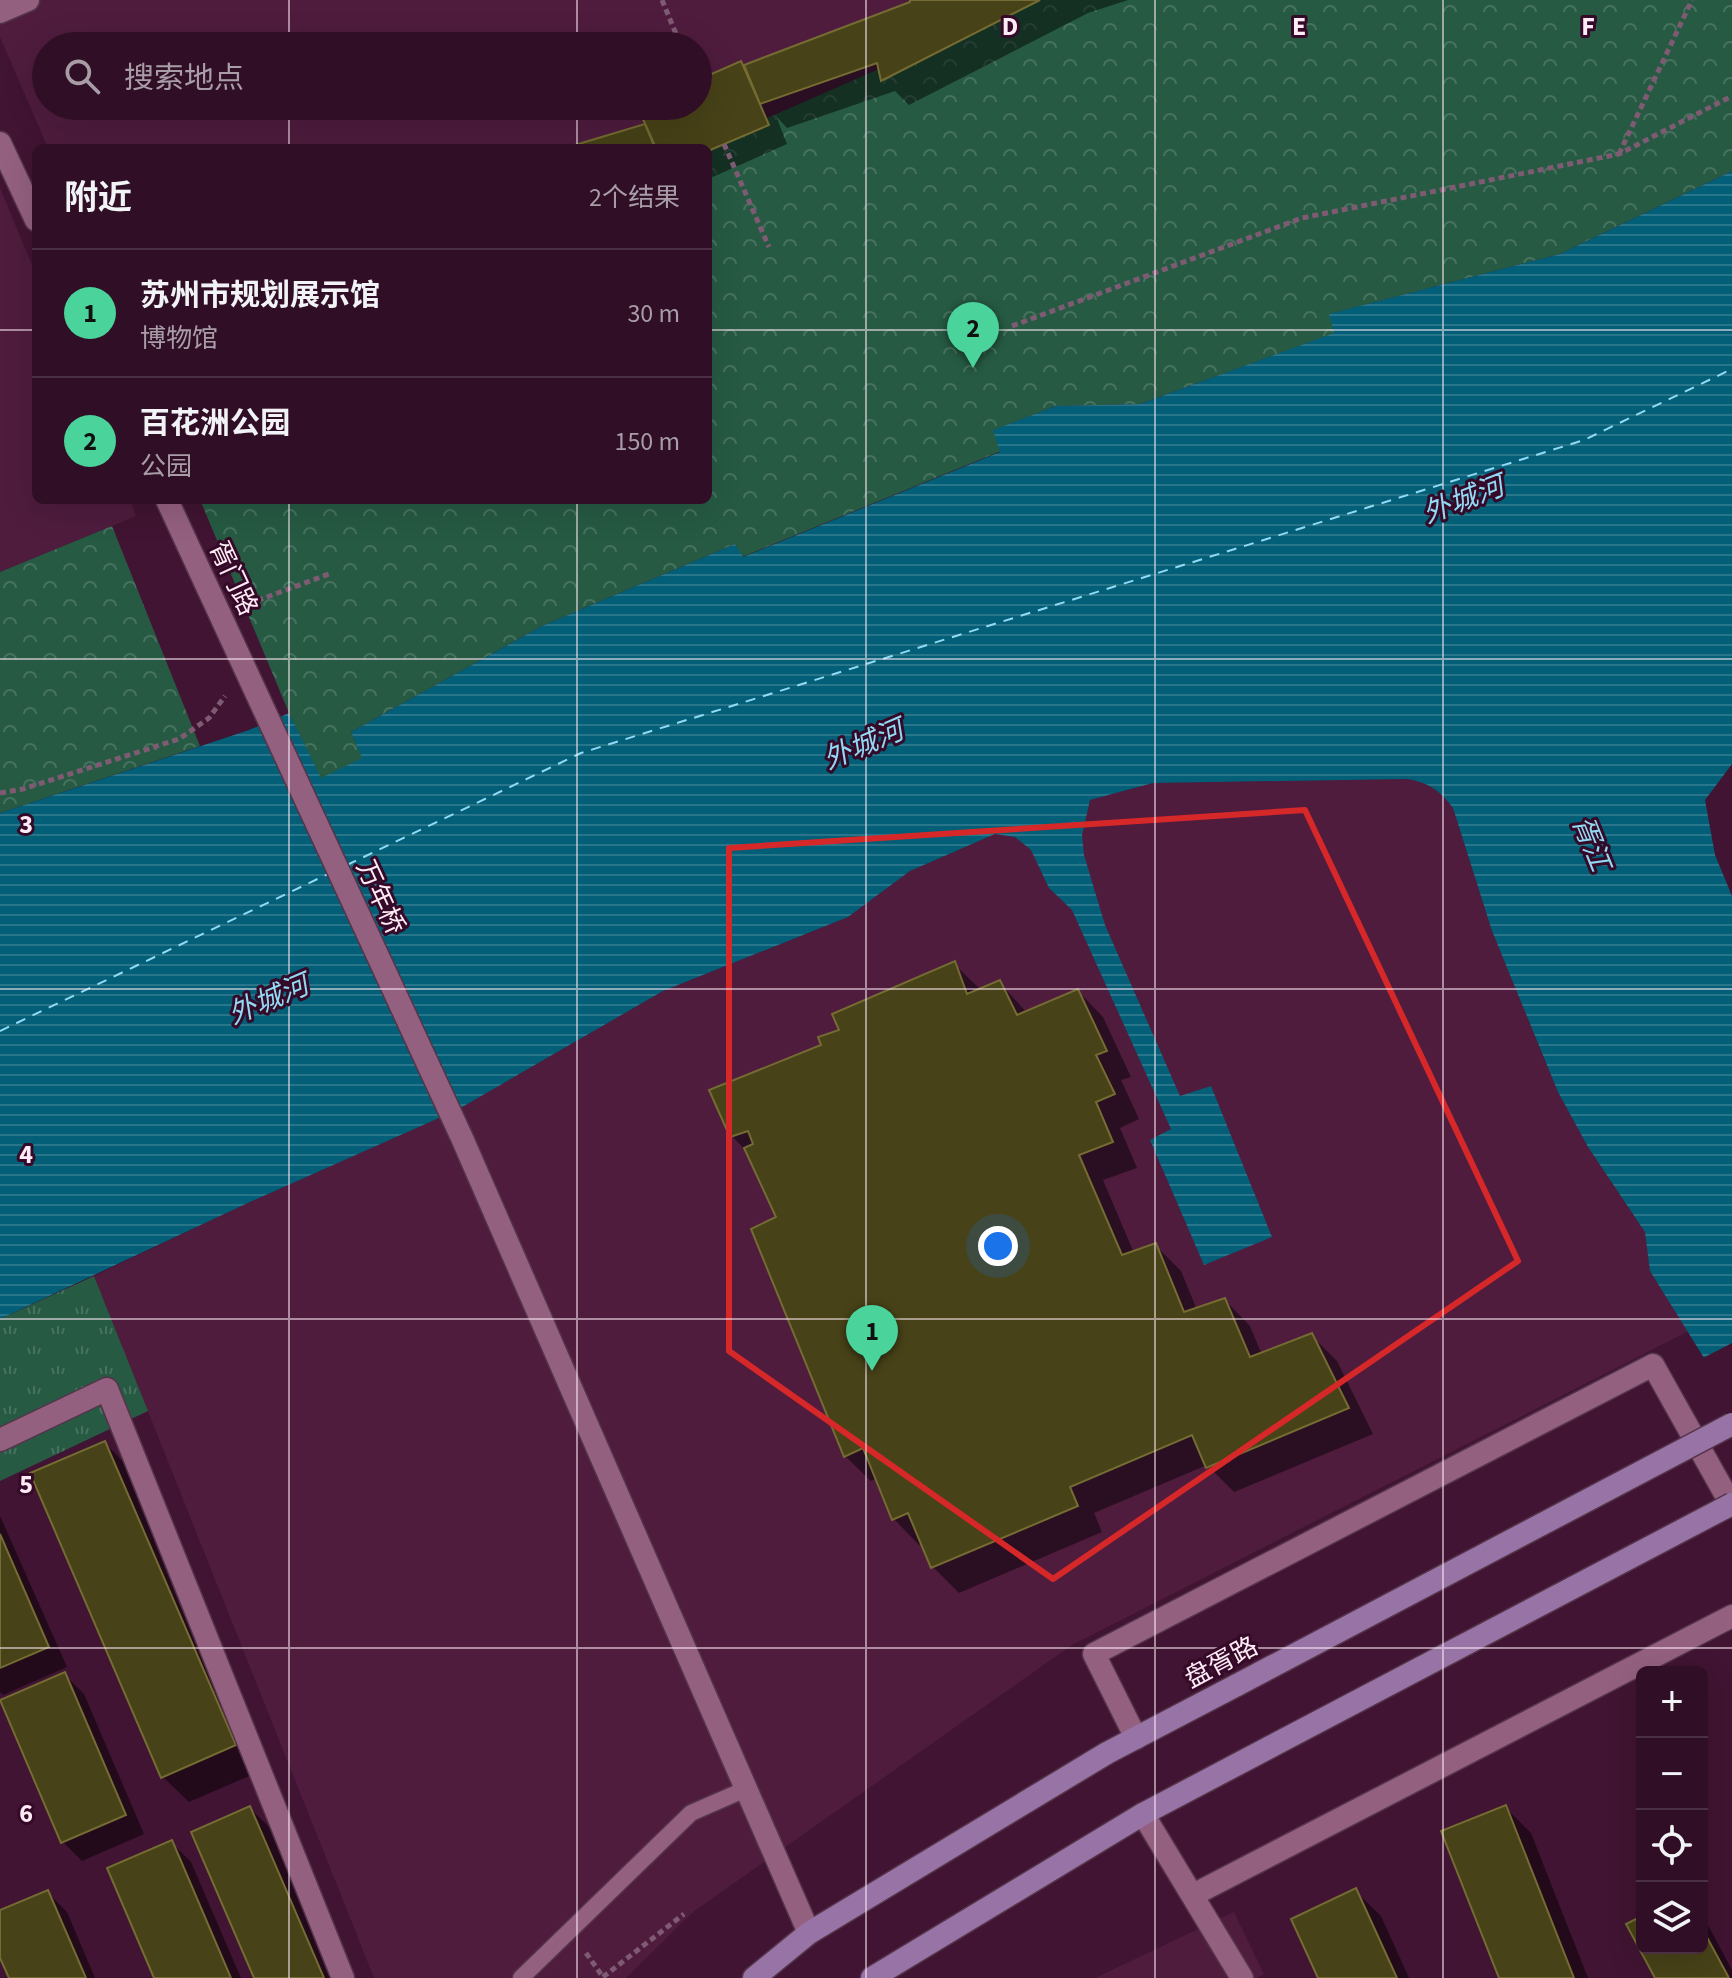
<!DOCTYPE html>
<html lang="zh">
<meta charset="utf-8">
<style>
body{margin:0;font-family:"Source Sans 3","Noto Sans SC",sans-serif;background:#38182e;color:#f1f3f6}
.controls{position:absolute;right:24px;bottom:24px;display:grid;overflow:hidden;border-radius:12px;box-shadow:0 8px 32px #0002}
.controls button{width:72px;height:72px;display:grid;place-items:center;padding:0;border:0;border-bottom:2px solid #4b2f43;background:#300f26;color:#f1f3f6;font:40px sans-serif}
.you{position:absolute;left:998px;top:1246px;width:28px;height:28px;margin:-20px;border:6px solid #fff;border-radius:50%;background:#1a73e8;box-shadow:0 0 0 12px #1a73e833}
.badge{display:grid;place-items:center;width:52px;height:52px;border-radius:50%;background:#4ad49c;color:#111;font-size:26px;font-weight:700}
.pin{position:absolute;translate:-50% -66px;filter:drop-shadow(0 2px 4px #0008)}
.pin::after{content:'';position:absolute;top:42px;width:28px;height:24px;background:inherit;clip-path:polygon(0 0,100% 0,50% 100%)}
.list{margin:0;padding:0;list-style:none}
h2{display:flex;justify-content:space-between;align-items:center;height:104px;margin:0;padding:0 32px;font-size:34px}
h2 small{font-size:26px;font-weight:400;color:#a89ca7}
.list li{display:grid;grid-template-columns:52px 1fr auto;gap:24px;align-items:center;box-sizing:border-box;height:128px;padding:0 32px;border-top:2px solid #4b2f43}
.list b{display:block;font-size:30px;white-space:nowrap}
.list p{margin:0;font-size:26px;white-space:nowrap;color:#a89ca7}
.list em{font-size:26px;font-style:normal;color:#a89ca7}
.icon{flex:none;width:44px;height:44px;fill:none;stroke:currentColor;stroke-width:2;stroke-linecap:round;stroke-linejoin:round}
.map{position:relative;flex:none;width:1732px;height:1978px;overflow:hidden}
.search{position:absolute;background:#300f26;box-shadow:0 8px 32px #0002;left:32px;top:32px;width:680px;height:88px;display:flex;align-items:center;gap:20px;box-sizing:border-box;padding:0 28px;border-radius:44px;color:#a89ca7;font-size:30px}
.panel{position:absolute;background:#300f26;box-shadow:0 8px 32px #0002;left:32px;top:144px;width:680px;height:360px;border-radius:12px}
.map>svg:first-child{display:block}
</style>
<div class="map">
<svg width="1732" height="1978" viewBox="0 0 1732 1978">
<defs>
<pattern id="grass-tufts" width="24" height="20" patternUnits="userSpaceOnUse" patternTransform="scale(2)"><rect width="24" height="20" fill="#265a43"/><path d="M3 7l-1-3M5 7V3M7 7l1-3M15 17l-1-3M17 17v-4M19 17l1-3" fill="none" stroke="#47725f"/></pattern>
<pattern id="park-crowns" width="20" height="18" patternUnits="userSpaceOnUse" patternTransform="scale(2)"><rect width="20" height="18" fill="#265a43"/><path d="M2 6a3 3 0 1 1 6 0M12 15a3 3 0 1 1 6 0" fill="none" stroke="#47725f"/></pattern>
<pattern id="water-rules" width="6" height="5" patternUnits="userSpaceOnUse" patternTransform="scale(2)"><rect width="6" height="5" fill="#035f77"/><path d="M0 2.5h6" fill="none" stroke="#29768b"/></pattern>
</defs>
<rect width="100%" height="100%" fill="#401432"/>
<g fill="#4f1c3e" fill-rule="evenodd">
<path d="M0 0H1036L699 148H48L0 37ZM46 46H698V106H46Z"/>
<polygon points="0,188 36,275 36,500 130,500 136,516 0,572"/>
<polygon points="1406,779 1423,781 1442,793 1453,808 1492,931 1558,1092 1588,1147 1646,1232 1650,1271 1689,1331 1072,1645 693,1912 626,1978 374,1978 94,1276 250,1202 457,1110 663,991 848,917 910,871 995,834 1090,800 1153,783"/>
<polygon points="1234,1912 1264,1974 1257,1978 1095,1978"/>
</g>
<polygon fill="url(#grass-tufts)" points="94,1276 148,1411 0,1481 0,1319"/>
<g fill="url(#park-crowns)">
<polygon points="1036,0 1732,0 1732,171 1560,254 1330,314 1335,333 1140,404 1056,406 994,430 1001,451 742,557 735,544 542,626 351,732 363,758 320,779 289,713 201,502 206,500 708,500 708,148 699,148"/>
<polygon points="112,526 200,746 0,813 0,572"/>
</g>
<path fill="url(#water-rules)" d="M1732 171V764L1705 800 1715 855 1732 896V1403L1650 1271 1645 1232 1588 1147 1558 1092 1492 931 1453 808C1440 790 1428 782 1406 779L1153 783 1090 800 1082 835 1084 855 1105 925 1180 1096 1211 1086 1272 1237 1204 1265 1150 1140 1171 1129 1072 910 1049 888 1031 850 1015 837 995 834 910 871 848 917 663 991 457 1110 250 1202 0 1319V813L249 730 289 713 321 778 362 758 351 732 542 626 735 544 743 557 1000 452 993 430 1056 406 1140 404 1334 333 1329 314 1560 254Z"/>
<polygon fill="#401432" points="1732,1343 1732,1407 1701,1359"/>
<g fill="#0007">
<polygon points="912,0 1128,0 1088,13 909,105 895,91 787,128 776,116 787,144 708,179 708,148 572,148 648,126 642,106 698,106 698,82 741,63 745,67 913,4"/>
<polygon points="954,964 981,990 1000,983 1027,1013 1078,991 1103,1017 1131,1077 1121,1080 1139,1119 1120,1128 1137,1168 1103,1180 1134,1253 1155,1245 1181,1271 1197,1310 1225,1300 1250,1326 1262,1355 1311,1335 1337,1361 1373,1434 1234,1492 1207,1465 1094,1513 1102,1532 959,1593 933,1567 923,1543 919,1545 894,1519 878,1478 871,1481 845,1456 778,1218 748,1153 732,1136 842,1031"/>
<polygon points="105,1443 130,1469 261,1771 189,1802 163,1777"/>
<polygon points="0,1516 67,1667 3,1695 0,1692"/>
<polygon points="64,1674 84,1694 144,1834 82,1861 63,1842"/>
<polygon points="1505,1807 1531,1833 1588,1978 1501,1978"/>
<polygon points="250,1808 276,1834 337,1978 257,1978"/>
<polygon points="171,1842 191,1862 241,1978 156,1978"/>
<polygon points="1355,1891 1381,1916 1409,1978 1320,1978"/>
<polygon points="47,1892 67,1912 95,1978 11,1978 0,1953 0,1912"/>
<polygon points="1702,1914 1732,1970 1732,1978 1657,1978 1629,1925 1642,1918 1642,1948 1702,1948"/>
</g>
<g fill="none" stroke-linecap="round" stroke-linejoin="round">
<g stroke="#92daf4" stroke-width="2" stroke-dasharray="10 8" stroke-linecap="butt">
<polyline points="347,865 581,753 1584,440 1732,369"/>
<polyline points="0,1031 330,873"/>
</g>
</g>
<g fill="#474217" stroke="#746c32" stroke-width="2">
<polygon points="910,0 1040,0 881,81 877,63 760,104 744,65 910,2"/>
<polygon points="741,61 769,125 708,151 708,148 656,148 637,106 698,106 698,80"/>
<polygon points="645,124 655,148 565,148"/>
<polygon points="955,961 967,994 1000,980 1017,1015 1078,989 1107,1051 1096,1055 1115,1094 1096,1102 1113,1142 1079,1155 1122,1255 1156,1243 1184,1312 1225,1298 1250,1357 1312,1333 1349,1408 1206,1468 1192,1435 1070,1487 1078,1506 931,1568 908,1513 892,1520 863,1448 844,1457 751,1229 776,1217 744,1148 753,1144 748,1131 730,1137 709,1090 821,1045 818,1037 839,1030 832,1014"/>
<polygon points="105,1441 236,1745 161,1778 30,1473"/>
<polygon points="0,1534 49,1647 0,1668"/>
<polygon points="65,1672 126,1815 61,1843 0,1700"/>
<polygon points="1506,1805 1574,1978 1499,1978 1441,1831"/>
<polygon points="250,1806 324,1978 254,1978 191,1832"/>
<polygon points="172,1840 231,1978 154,1978 107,1868"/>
<polygon points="1356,1888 1397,1978 1318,1978 1291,1919"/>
<polygon points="48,1890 86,1978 9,1978 0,1958 0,1910"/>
<polygon points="1642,1916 1642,1948 1702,1948 1702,1928 1729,1978 1655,1978 1626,1924"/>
</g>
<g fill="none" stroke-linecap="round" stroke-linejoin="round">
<g stroke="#55344a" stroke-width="19">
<polyline id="service" points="521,1978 691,1813 746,1789"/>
</g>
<g stroke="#55344a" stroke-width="25">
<g id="minor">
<polyline points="0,12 28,0"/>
<polyline points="0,143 36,220"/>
<polyline points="167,500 462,1138 809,1933"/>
<polyline points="0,1440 107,1389 343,1978"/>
<polyline points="1136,1738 1094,1654 1653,1365 1732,1506"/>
<polyline points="1143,1814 1242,1978"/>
<polyline points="1193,1895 1732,1616"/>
</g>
</g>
<g stroke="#55344a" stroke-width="25">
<g id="secondary">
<polyline points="754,1978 809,1933 1107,1753 1237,1685"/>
<polyline points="872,1978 1143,1814 1270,1747"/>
</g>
</g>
<g stroke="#7f5b73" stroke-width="5" stroke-dasharray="6 4" stroke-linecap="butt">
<polyline points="662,0 681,46"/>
<polyline points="724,144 769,247"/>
<polyline points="1619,154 1692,0"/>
<polyline points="1012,326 1302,218 1619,154 1732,96"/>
<polyline points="248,604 329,574"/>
<polyline points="0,793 23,789 179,739 209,718 225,696"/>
<polyline points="586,1953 603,1977"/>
<polyline points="603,1977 684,1914"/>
</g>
<use href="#service" stroke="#946080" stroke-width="16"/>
<use href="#minor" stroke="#946080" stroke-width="22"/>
<use href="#secondary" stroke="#9874a6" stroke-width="22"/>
<g stroke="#55344a" stroke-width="25" stroke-linecap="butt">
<g id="secondary-bridge">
<polyline points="1237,1685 1732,1424"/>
<polyline points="1270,1747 1732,1504"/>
</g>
</g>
<use href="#secondary-bridge" stroke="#9874a6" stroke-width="22"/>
</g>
<path fill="none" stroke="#d62828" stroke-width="6" stroke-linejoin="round" d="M1305 810 1518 1261 1053 1579 729 1351V848Z"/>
<path fill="none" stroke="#feebf6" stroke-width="2" stroke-opacity="0.55" d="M289 0V46M577 0V46M866 0V1978M1155 0V1978M1443 0V1978M289 106V148M577 106V148M0 330H36M708 330H1732M289 500V1978M577 500V1978M0 659H1732M0 989H1732M0 1319H1732M0 1648H1732"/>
<g text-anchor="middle" stroke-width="6" stroke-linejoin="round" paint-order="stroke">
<g font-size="26" fill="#feebf6" stroke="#350928">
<text transform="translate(234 578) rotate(65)" y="9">胥门路</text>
<text transform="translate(381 897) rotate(65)" y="9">万年桥</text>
<text transform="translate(1221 1662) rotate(-28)" y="9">盘胥路</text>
</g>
<g font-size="28" font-style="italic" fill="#92daf4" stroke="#350928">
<text transform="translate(1463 499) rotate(-21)" y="10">外城河</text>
<text transform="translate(863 744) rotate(-23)" y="10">外城河</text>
<text transform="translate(1592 843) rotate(68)" y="10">胥江</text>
<text transform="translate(268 999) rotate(-23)" y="10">外城河</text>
</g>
</g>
<g font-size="26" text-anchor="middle" font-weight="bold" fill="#feebf6" stroke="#350928" stroke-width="6" stroke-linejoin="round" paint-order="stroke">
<text x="1010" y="35">D</text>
<text x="1299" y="35">E</text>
<text x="1588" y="35">F</text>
<text x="26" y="833">3</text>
<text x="26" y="1163">4</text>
<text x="26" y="1493">5</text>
<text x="26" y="1822">6</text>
</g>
</svg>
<div class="controls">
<button>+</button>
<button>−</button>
<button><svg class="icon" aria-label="locate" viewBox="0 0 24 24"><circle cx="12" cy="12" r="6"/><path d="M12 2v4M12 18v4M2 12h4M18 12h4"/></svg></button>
<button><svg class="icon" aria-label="layers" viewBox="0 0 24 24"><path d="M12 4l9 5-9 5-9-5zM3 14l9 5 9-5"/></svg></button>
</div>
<div class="you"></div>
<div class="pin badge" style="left:872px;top:1371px">1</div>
<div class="pin badge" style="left:973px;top:368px">2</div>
<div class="search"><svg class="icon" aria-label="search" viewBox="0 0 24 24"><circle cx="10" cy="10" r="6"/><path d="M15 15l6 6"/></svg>搜索地点</div>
<section class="panel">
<h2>附近<small>2个结果</small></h2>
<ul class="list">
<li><span class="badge">1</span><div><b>苏州市规划展示馆</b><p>博物馆</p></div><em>30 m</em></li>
<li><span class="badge">2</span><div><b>百花洲公园</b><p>公园</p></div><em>150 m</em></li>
</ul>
</section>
</div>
